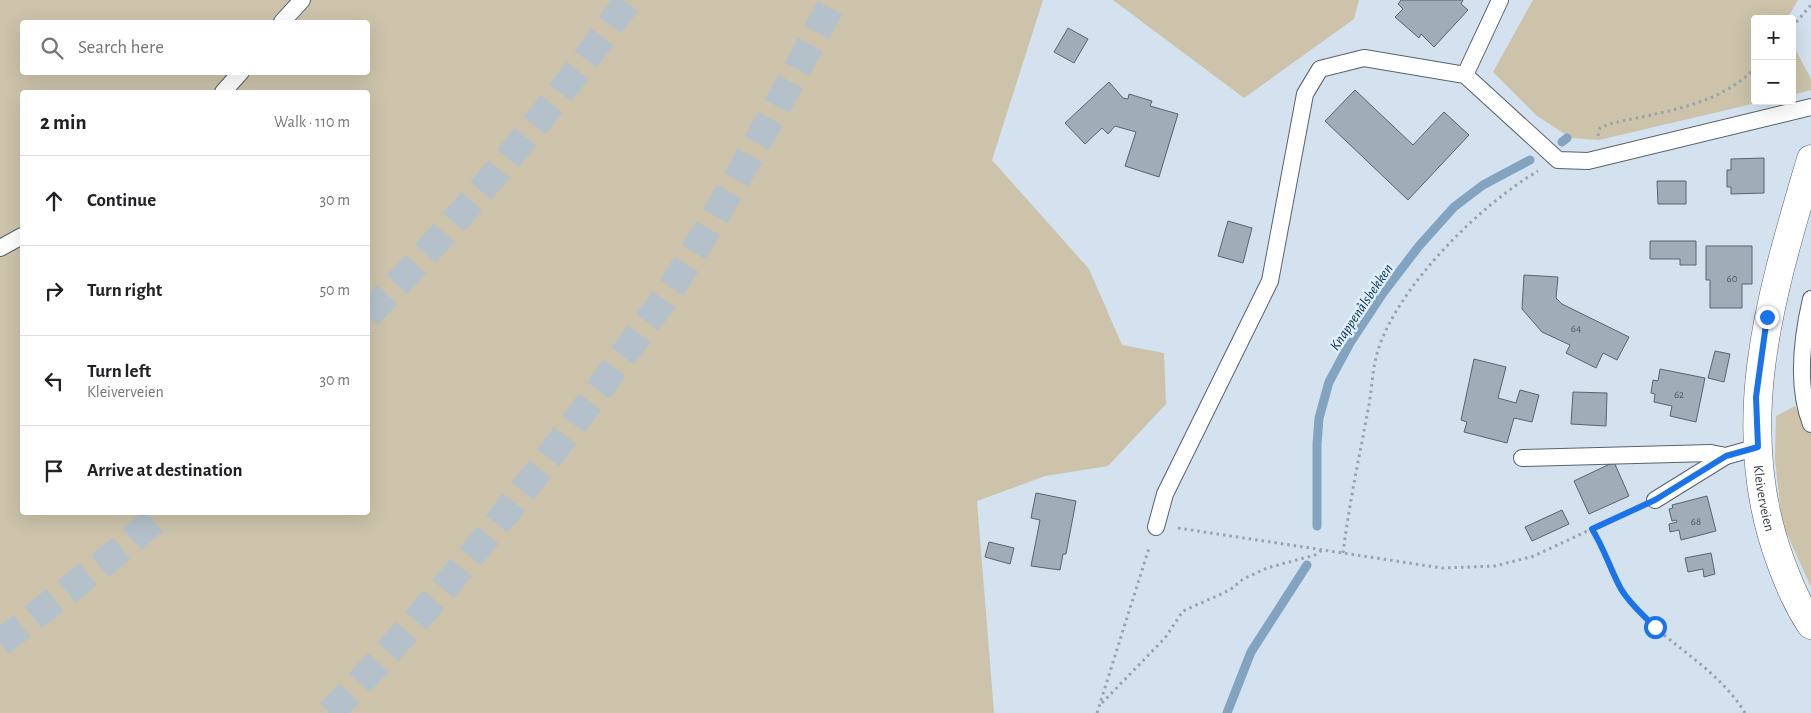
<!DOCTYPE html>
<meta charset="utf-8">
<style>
body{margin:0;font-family:"Alegreya Sans",sans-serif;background:#f6f6f6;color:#202124}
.controls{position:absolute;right:15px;top:15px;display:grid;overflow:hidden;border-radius:5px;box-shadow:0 5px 20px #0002}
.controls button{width:45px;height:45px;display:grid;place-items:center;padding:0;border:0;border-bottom:1px solid #e0e0e0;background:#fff;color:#202124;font:25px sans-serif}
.stop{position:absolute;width:15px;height:15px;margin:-11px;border:4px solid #1a73e8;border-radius:50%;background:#fff}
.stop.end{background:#1a73e8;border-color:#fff;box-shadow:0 1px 5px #0008}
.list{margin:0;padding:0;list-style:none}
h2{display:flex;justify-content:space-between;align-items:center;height:65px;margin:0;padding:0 20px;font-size:21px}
h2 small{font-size:16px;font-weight:400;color:#757577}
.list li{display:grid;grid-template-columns:32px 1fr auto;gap:15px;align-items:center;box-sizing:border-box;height:90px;padding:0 20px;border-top:1px solid #e0e0e0}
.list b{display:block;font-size:19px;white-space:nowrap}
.list p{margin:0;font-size:16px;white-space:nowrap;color:#757577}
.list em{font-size:16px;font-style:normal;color:#757577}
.icon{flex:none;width:28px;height:28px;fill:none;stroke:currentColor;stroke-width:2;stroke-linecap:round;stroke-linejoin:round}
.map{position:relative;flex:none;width:1811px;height:713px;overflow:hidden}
.search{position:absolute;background:#fff;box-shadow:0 5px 20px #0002;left:20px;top:20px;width:350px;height:55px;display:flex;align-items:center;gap:12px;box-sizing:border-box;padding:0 18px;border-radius:5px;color:#757577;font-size:19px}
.panel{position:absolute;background:#fff;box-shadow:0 5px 20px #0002;left:20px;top:90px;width:350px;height:425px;border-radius:5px}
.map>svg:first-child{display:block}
</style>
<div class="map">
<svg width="1811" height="713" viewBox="0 0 1811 713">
<rect width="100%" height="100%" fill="#d3e2ee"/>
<g fill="#ccc3aa" fill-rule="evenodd">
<path d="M0 0H1043L992 160 1089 269 1122 345 1164 353 1166 404 1108 466 1045 476 977 501 994 713H0ZM22 22H368V72H22ZM22 92H368V512H22Z"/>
<polygon points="1113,0 1359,0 1354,19 1244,98"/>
<polygon points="1533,0 1798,0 1787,19 1755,19 1755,101 1765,101 1599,140 1571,138 1537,116 1493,72"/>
<polygon points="1792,43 1811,79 1811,90 1792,95"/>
<polygon points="1795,406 1811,432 1811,587 1782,523 1775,459 1776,416"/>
</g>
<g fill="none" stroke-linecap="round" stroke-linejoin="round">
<g stroke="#82a4c1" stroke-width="9">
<polyline points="1562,142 1567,138"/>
<polyline points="1317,526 1317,444 1319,418 1329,382 1350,343 1383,293 1419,246 1454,207 1483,185 1530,160"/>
<polyline points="1227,713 1251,652 1307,565"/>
</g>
</g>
<g fill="#9fadb9" stroke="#58656f">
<polygon points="1401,0 1463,0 1461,4 1468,10 1434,47 1421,34 1419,38 1395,17 1403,9 1398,4"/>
<polygon points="1068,28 1088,39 1074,63 1054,52"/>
<polygon points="1109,82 1123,98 1128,99 1129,94 1152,101 1150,106 1178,114 1159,177 1125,166 1136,132 1115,126 1108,134 1102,128 1085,144 1065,123"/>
<polygon points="1355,90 1413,145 1444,112 1469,135 1408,200 1325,121"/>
<polygon points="1764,158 1764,193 1731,194 1731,187 1727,187 1727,170 1731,170 1731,159"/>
<polygon points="1657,181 1686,181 1686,204 1658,204"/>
<polygon points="1228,221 1252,228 1243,263 1218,256"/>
<polygon points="1650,241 1696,241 1696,265 1680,265 1680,259 1650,259"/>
<polygon points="1706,246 1752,246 1752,284 1742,284 1742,308 1710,308 1710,280 1706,280"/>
<polygon points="1524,275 1558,277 1556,298 1562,304 1629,337 1617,360 1603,353 1596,368 1566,353 1570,345 1542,332 1522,309"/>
<polygon points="1715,351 1730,354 1724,382 1708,378"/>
<polygon points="1474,359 1506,367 1498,398 1516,403 1520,390 1539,395 1532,422 1514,418 1507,443 1464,432 1467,422 1461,420"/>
<polygon points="1660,369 1705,378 1696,422 1670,416 1672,406 1654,402 1655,394 1651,393 1653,380 1658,381"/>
<polygon points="1573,392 1607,393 1606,426 1571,424"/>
<polygon points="1614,462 1629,496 1589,514 1574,481"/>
<polygon points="1036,493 1076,501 1066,554 1063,554 1060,570 1031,566 1040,520 1031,518"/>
<polygon points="1707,496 1716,531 1681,540 1679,530 1670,532 1669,524 1677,522 1676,520 1672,521 1669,509 1673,508 1672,505"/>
<polygon points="1562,510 1569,524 1532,541 1525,527"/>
<polygon points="989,542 1014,548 1010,564 985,557"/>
<polygon points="1711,553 1715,574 1704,577 1703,569 1688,572 1685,558"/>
</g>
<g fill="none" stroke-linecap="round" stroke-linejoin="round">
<g stroke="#b4c1cb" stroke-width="28" stroke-dasharray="28 14" stroke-linecap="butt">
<path d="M368 315C462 217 551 112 628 0"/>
<polyline points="0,643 125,546 163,512"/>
<path d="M330 713C433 608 525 493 610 374 631 344 654 314 674 284 732 192 783 96 834 0"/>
</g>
<g stroke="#57636e" stroke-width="18">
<g id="lane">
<polyline points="282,22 302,0"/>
<polyline points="1465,75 1500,0"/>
<polyline points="223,92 241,72"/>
<polyline points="0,248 22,236"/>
<path d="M1811 299C1802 338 1796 386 1811 424"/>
<polyline points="1522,458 1711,453 1726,456"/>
<polyline points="1655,500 1726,456 1758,447"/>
<polyline points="1156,527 1165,494 1270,281 1305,94 1320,69 1364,58 1465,75 1558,160 1588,161 1811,107"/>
</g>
</g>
<g stroke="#57636e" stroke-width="29">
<g id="secondary">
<path id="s1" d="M1811 159C1772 292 1730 423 1780 560 1789 584 1797 604 1811 625"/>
</g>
</g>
<g stroke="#98a3ad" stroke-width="3" stroke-dasharray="2.5 4" stroke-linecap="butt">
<polyline points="1792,27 1811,5"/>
<path d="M1598 136 1600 128 1609 124C1659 112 1718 107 1755 68"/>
<polyline points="1178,528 1442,568 1495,566 1534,556 1637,508"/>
<path d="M1592 529C1608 554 1616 586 1634 607 1668 645 1718 668 1745 713"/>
<path d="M1343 553C1349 505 1359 458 1368 410 1372 391 1372 369 1378 350 1399 285 1480 205 1538 171"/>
<polyline points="1102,703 1165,638 1183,611 1230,590 1243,579 1267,568 1315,555 1322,550"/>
<polyline points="1097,713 1149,548"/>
</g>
<use href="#lane" stroke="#fff" stroke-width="16"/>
<use href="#secondary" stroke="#fff" stroke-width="28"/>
</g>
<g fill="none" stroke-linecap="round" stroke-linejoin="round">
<path stroke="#1a73e8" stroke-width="6" d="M1655 627C1643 615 1630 604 1621 589 1610 569 1605 550 1592 529L1655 500 1726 456 1758 447 1756 397 1767 317"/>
</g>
<g text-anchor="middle" stroke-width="5" stroke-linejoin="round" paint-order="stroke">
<g font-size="11" fill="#50585e">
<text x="1732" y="282">60</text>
<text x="1576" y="332">64</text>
<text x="1679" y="398">62</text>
<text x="1696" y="525">68</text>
</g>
<g font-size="14" fill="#363b40" stroke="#e0effb">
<text dy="5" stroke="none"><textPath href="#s1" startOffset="346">Kleiverveien</textPath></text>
</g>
<g font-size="15" font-style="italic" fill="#0c3653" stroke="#e0effb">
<text transform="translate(1361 307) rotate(-56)" y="5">Knappenålsbekken</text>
</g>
</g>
</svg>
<div class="controls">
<button>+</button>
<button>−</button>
</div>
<div class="stop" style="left:1655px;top:627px"></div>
<div class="stop end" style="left:1767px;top:317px"></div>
<div class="search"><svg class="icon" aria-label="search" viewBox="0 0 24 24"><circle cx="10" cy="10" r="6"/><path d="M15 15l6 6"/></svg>Search here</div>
<section class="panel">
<h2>2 min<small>Walk · 110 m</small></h2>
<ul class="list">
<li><svg class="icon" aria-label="ahead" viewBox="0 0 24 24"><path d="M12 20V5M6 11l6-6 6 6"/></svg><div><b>Continue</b></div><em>30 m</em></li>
<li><svg class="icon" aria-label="right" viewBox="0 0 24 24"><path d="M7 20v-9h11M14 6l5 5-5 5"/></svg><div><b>Turn right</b></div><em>50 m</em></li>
<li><svg class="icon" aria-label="left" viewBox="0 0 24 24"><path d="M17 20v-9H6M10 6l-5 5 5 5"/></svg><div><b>Turn left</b><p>Kleiverveien</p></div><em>30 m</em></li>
<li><svg class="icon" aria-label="arrive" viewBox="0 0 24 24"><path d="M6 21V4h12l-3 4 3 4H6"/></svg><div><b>Arrive at destination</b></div></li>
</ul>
</section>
</div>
